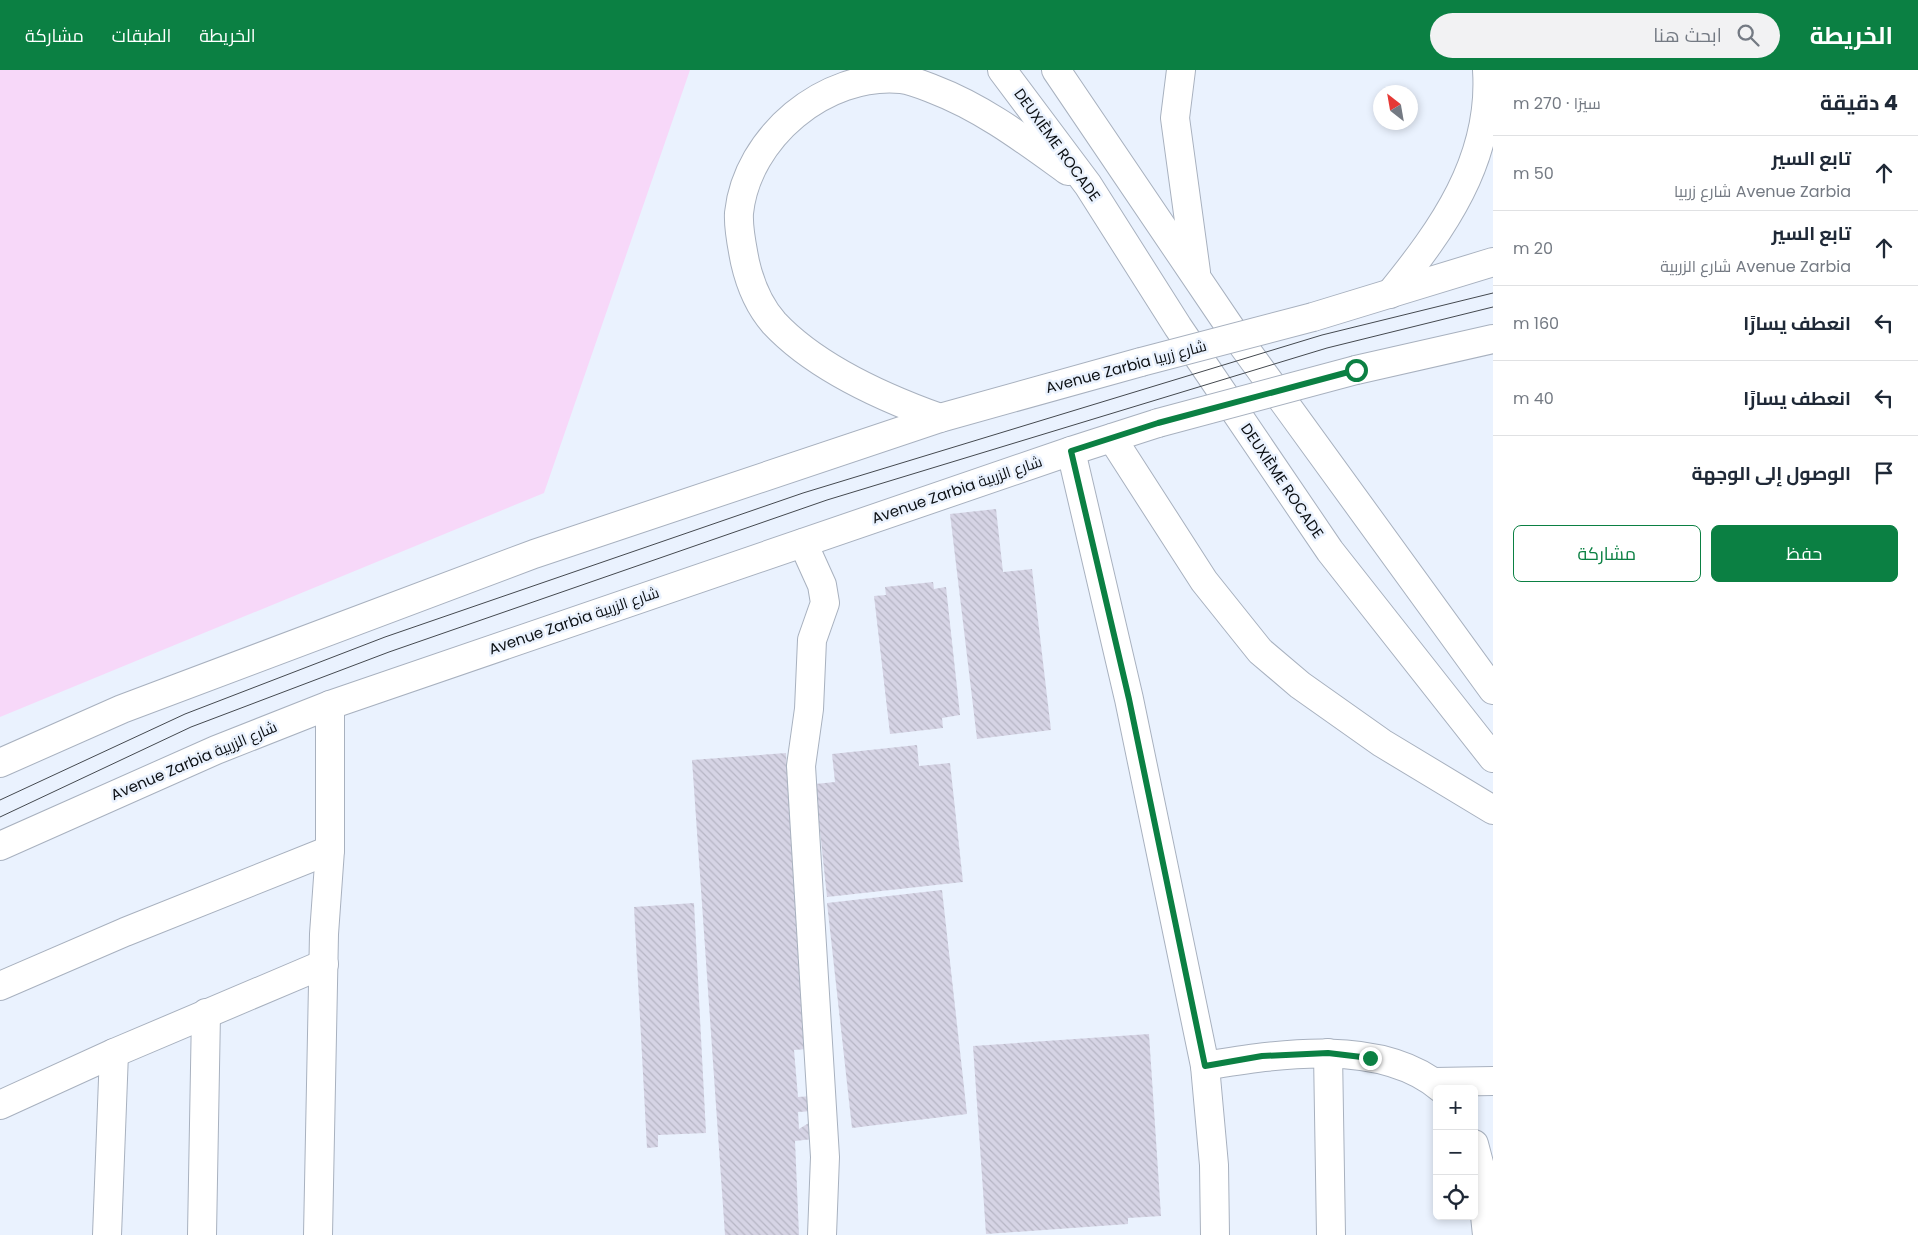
<!DOCTYPE html>
<html lang="ar">
<meta charset="utf-8">
<style>
body{margin:0;font-family:Poppins,Cairo,sans-serif;background:#f2f2f3;color:#1f2937;direction:rtl}
.controls{position:absolute;right:15px;bottom:15px;display:grid;overflow:hidden;border-radius:8px;box-shadow:0 2px 8px #0003}
.controls button{width:45px;height:45px;display:grid;place-items:center;padding:0;border:0;border-bottom:1px solid #e0e1e3;background:#fff;color:#1f2937;font:25px sans-serif}
.compass{position:absolute;left:1373px;top:15px;width:45px;height:45px;border-radius:50%;background:#fff;box-shadow:0 2px 8px #0003;rotate:329deg}
.stop{position:absolute;width:15px;height:15px;margin:-11px;border:4px solid #0b8043;border-radius:50%;background:#fff}
.stop.end{background:#0b8043;border-color:#fff;box-shadow:0 1px 5px #0008}
.list{margin:0;padding:0;list-style:none}
h2{display:flex;justify-content:space-between;align-items:center;height:65px;margin:0;padding:0 20px;font-size:21px}
h2 small{font-size:16px;font-weight:400;color:#747a83}
.list li{display:grid;grid-template-columns:32px 1fr auto;gap:15px;align-items:center;box-sizing:border-box;height:75px;padding:0 20px;border-top:1px solid #e0e1e3}
.list b{display:block;font-size:19px;white-space:nowrap}
.list p{margin:0;font-size:16px;white-space:nowrap;color:#747a83}
.list em{font-size:16px;font-style:normal;color:#747a83}
.actions{display:flex;gap:10px;padding:15px 20px}
.actions a{flex:1;padding:11px 0;border:1px solid #0b8043;border-radius:8px;text-align:center;font-size:18px;color:#0b8043}
.actions .main{background:#0b8043;color:#fff}
.icon{flex:none;width:28px;height:28px;fill:none;stroke:currentColor;stroke-width:2;stroke-linecap:round;stroke-linejoin:round}
.map{position:relative;flex:none;width:1493px;height:1165px;overflow:hidden;direction:ltr}
header{display:flex;align-items:center;gap:30px;box-sizing:border-box;height:70px;padding:0 25px;background:#0b8043;color:#fff}
header strong{font-size:24px}
nav{display:flex;gap:28px;margin-inline-start:auto;font-size:18px}
.search{width:350px;height:45px;background:#f2f2f3;display:flex;align-items:center;gap:12px;box-sizing:border-box;padding:0 18px;border-radius:28px;color:#747a83;font-size:19px}
main{display:flex}
aside{flex:1;background:#fff}
.map>svg:first-child{display:block}
</style>
<header>
<strong>الخريطة</strong>
<div class="search"><svg class="icon" aria-label="search" viewBox="0 0 24 24"><circle cx="10" cy="10" r="6"/><path d="M15 15l6 6"/></svg>ابحث هنا</div>
<nav><a>الخريطة</a><a>الطبقات</a><a>مشاركة</a></nav>
</header>
<main>
<aside>
<h2>4 دقيقة<small>سيرًا · 270 m</small></h2>
<ul class="list">
<li><svg class="icon" aria-label="ahead" viewBox="0 0 24 24"><path d="M12 20V5M6 11l6-6 6 6"/></svg><div><b>تابع السير</b><p>Avenue Zarbia شارع زربيا</p></div><em>50 m</em></li>
<li><svg class="icon" aria-label="ahead" viewBox="0 0 24 24"><path d="M12 20V5M6 11l6-6 6 6"/></svg><div><b>تابع السير</b><p>Avenue Zarbia شارع الزربية</p></div><em>20 m</em></li>
<li><svg class="icon" aria-label="left" viewBox="0 0 24 24"><path d="M17 20v-9H6M10 6l-5 5 5 5"/></svg><div><b>انعطف يسارًا</b></div><em>160 m</em></li>
<li><svg class="icon" aria-label="left" viewBox="0 0 24 24"><path d="M17 20v-9H6M10 6l-5 5 5 5"/></svg><div><b>انعطف يسارًا</b></div><em>40 m</em></li>
<li><svg class="icon" aria-label="arrive" viewBox="0 0 24 24"><path d="M6 21V4h12l-3 4 3 4H6"/></svg><div><b>الوصول إلى الوجهة</b></div></li>
</ul>
<div class="actions"><a class="main">حفظ</a><a>مشاركة</a></div>
</aside>
<div class="map">
<svg width="1493" height="1165" viewBox="0 0 1493 1165">
<defs>
<pattern id="building-back-hatch" width="6" height="6" patternUnits="userSpaceOnUse" patternTransform="scale(1.25)"><rect width="6" height="6" fill="#d6d4e5"/><path d="M-1 5l2 2M0 0l6 6M5-1l2 2" fill="none" stroke="#b6b5c4"/></pattern>
</defs>
<rect width="100%" height="100%" fill="#eaf2fe"/>
<polygon fill="#f7d8f9" points="0,0 690,0 544,423 0,647"/>
<g fill="url(#building-back-hatch)">
<polygon points="996,439 1003,502 1032,499 1051,660 977,669 950,444"/>
<polygon points="933,512 934,519 946,517 960,645 942,648 943,658 890,664 874,526 886,525 885,517"/>
<polygon points="917,675 919,696 950,693 963,812 827,827 815,714 835,712 832,684"/>
<polygon points="786,683 807,979 794,980 798,1027 812,1026 813,1041 798,1042 799,1059 812,1051 813,1069 795,1071 799,1165 725,1165 692,690"/>
<polygon points="942,820 967,1044 852,1058 827,833"/>
<polygon points="694,833 706,1063 658,1065 658,1077 647,1078 634,837"/>
<polygon points="1149,964 1161,1146 1128,1148 1128,1154 986,1164 973,976"/>
</g>
<g fill="none" stroke-linecap="round" stroke-linejoin="round">
<g stroke="#a8b1bf" stroke-width="30">
<g id="minor">
<polyline points="1071,381 1129,629 1205,996 1214,1095 1215,1165"/>
<polyline points="803,473 822,515 825,533 812,570 809,639 801,696 825,1087 822,1165"/>
<polyline points="0,916 125,862 330,780"/>
<polyline points="1328,983 1331,1165"/>
<path d="M1205 996C1277 984 1381 967 1442 1019"/>
<polyline points="1434,1012 1493,1011"/>
<polyline points="0,1035 114,983 324,894"/>
<polyline points="1474,1074 1480,1097 1487,1165"/>
<polyline points="107,1165 114,983"/>
<polyline points="202,1165 206,943"/>
<polyline points="318,1165 324,864 330,780 330,635"/>
</g>
</g>
<g stroke="#a8b1bf" stroke-width="30">
<g id="major">
<polyline points="1313,247 1493,192"/>
<polyline points="1356,300 1493,269"/>
<polyline points="0,693 122,639 534,484 940,348 1141,292"/>
<polyline points="0,776 216,680 330,635 1071,381 1158,353"/>
</g>
</g>
<g stroke="#a8b1bf" stroke-width="30">
<g id="highway">
<polyline points="1002,0 1088,115 1178,257 1330,481 1493,688"/>
<polyline points="1056,0 1236,266 1493,620"/>
<polyline points="1181,0 1175,48 1196,202"/>
<path d="M1390 224C1442 160 1493 90 1487 0"/>
<path d="M940 348C884 328 815 297 774 253 759 236 750 214 745 192 742 176 738 159 739 143 747 67 825 2 901 9 911 10 923 15 933 19 983 38 1025 70 1068 101"/>
<polyline points="1112,368 1204,511 1260,581 1300,615 1382,673 1493,740"/>
</g>
</g>
<use href="#minor" stroke="#fff" stroke-width="28"/>
<use href="#major" stroke="#fff" stroke-width="28"/>
<use href="#highway" stroke="#fff" stroke-width="28"/>
<g stroke="#44494f" stroke-width="1">
<polyline points="0,730 185,644 385,567 803,423 1322,265 1493,223"/>
<polyline points="0,747 191,657 389,582 827,430 1327,278 1493,237"/>
</g>
<g stroke="#a8b1bf" stroke-width="30" stroke-linecap="butt">
<g id="major-bridge">
<polyline points="1141,292 1313,247"/>
<polyline points="1158,353 1356,300"/>
</g>
</g>
<use href="#major-bridge" stroke="#fff" stroke-width="28"/>
</g>
<g fill="none" stroke-linecap="round" stroke-linejoin="round">
<polyline stroke="#0b8043" stroke-width="6" points="1356,300 1158,353 1071,381 1129,629 1205,996 1262,986 1328,983 1370,988"/>
</g>
<g text-anchor="middle" stroke-width="5" stroke-linejoin="round" paint-order="stroke">
<g font-size="15" fill="#0b0f13" stroke="#eaf2fe">
<text transform="translate(1057 75) rotate(54)" y="5">DEUXIÈME ROCADE</text>
<text transform="translate(1126 297) rotate(-15)" y="5">Avenue Zarbia شارع زربيا</text>
<text transform="translate(1282 411) rotate(56)" y="5">DEUXIÈME ROCADE</text>
<text transform="translate(957 420) rotate(-19)" y="5">Avenue Zarbia شارع الزربية</text>
<text transform="translate(574 551) rotate(-19)" y="5">Avenue Zarbia شارع الزربية</text>
<text transform="translate(194 691) rotate(-23)" y="5">Avenue Zarbia شارع الزربية</text>
</g>
</g>
</svg>
<div class="controls">
<button>+</button>
<button>−</button>
<button><svg class="icon" aria-label="locate" viewBox="0 0 24 24"><circle cx="12" cy="12" r="6"/><path d="M12 2v4M12 18v4M2 12h4M18 12h4"/></svg></button>
</div>
<svg class="compass" viewBox="-18 -18 36 36"><path d="M0-13l5 13h-10z" fill="#e53935"/><path d="M0 13l5-13h-10z" fill="#747a83"/></svg>
<div class="stop" style="left:1356px;top:300px"></div>
<div class="stop end" style="left:1370px;top:988px"></div>
</div>
</main>
